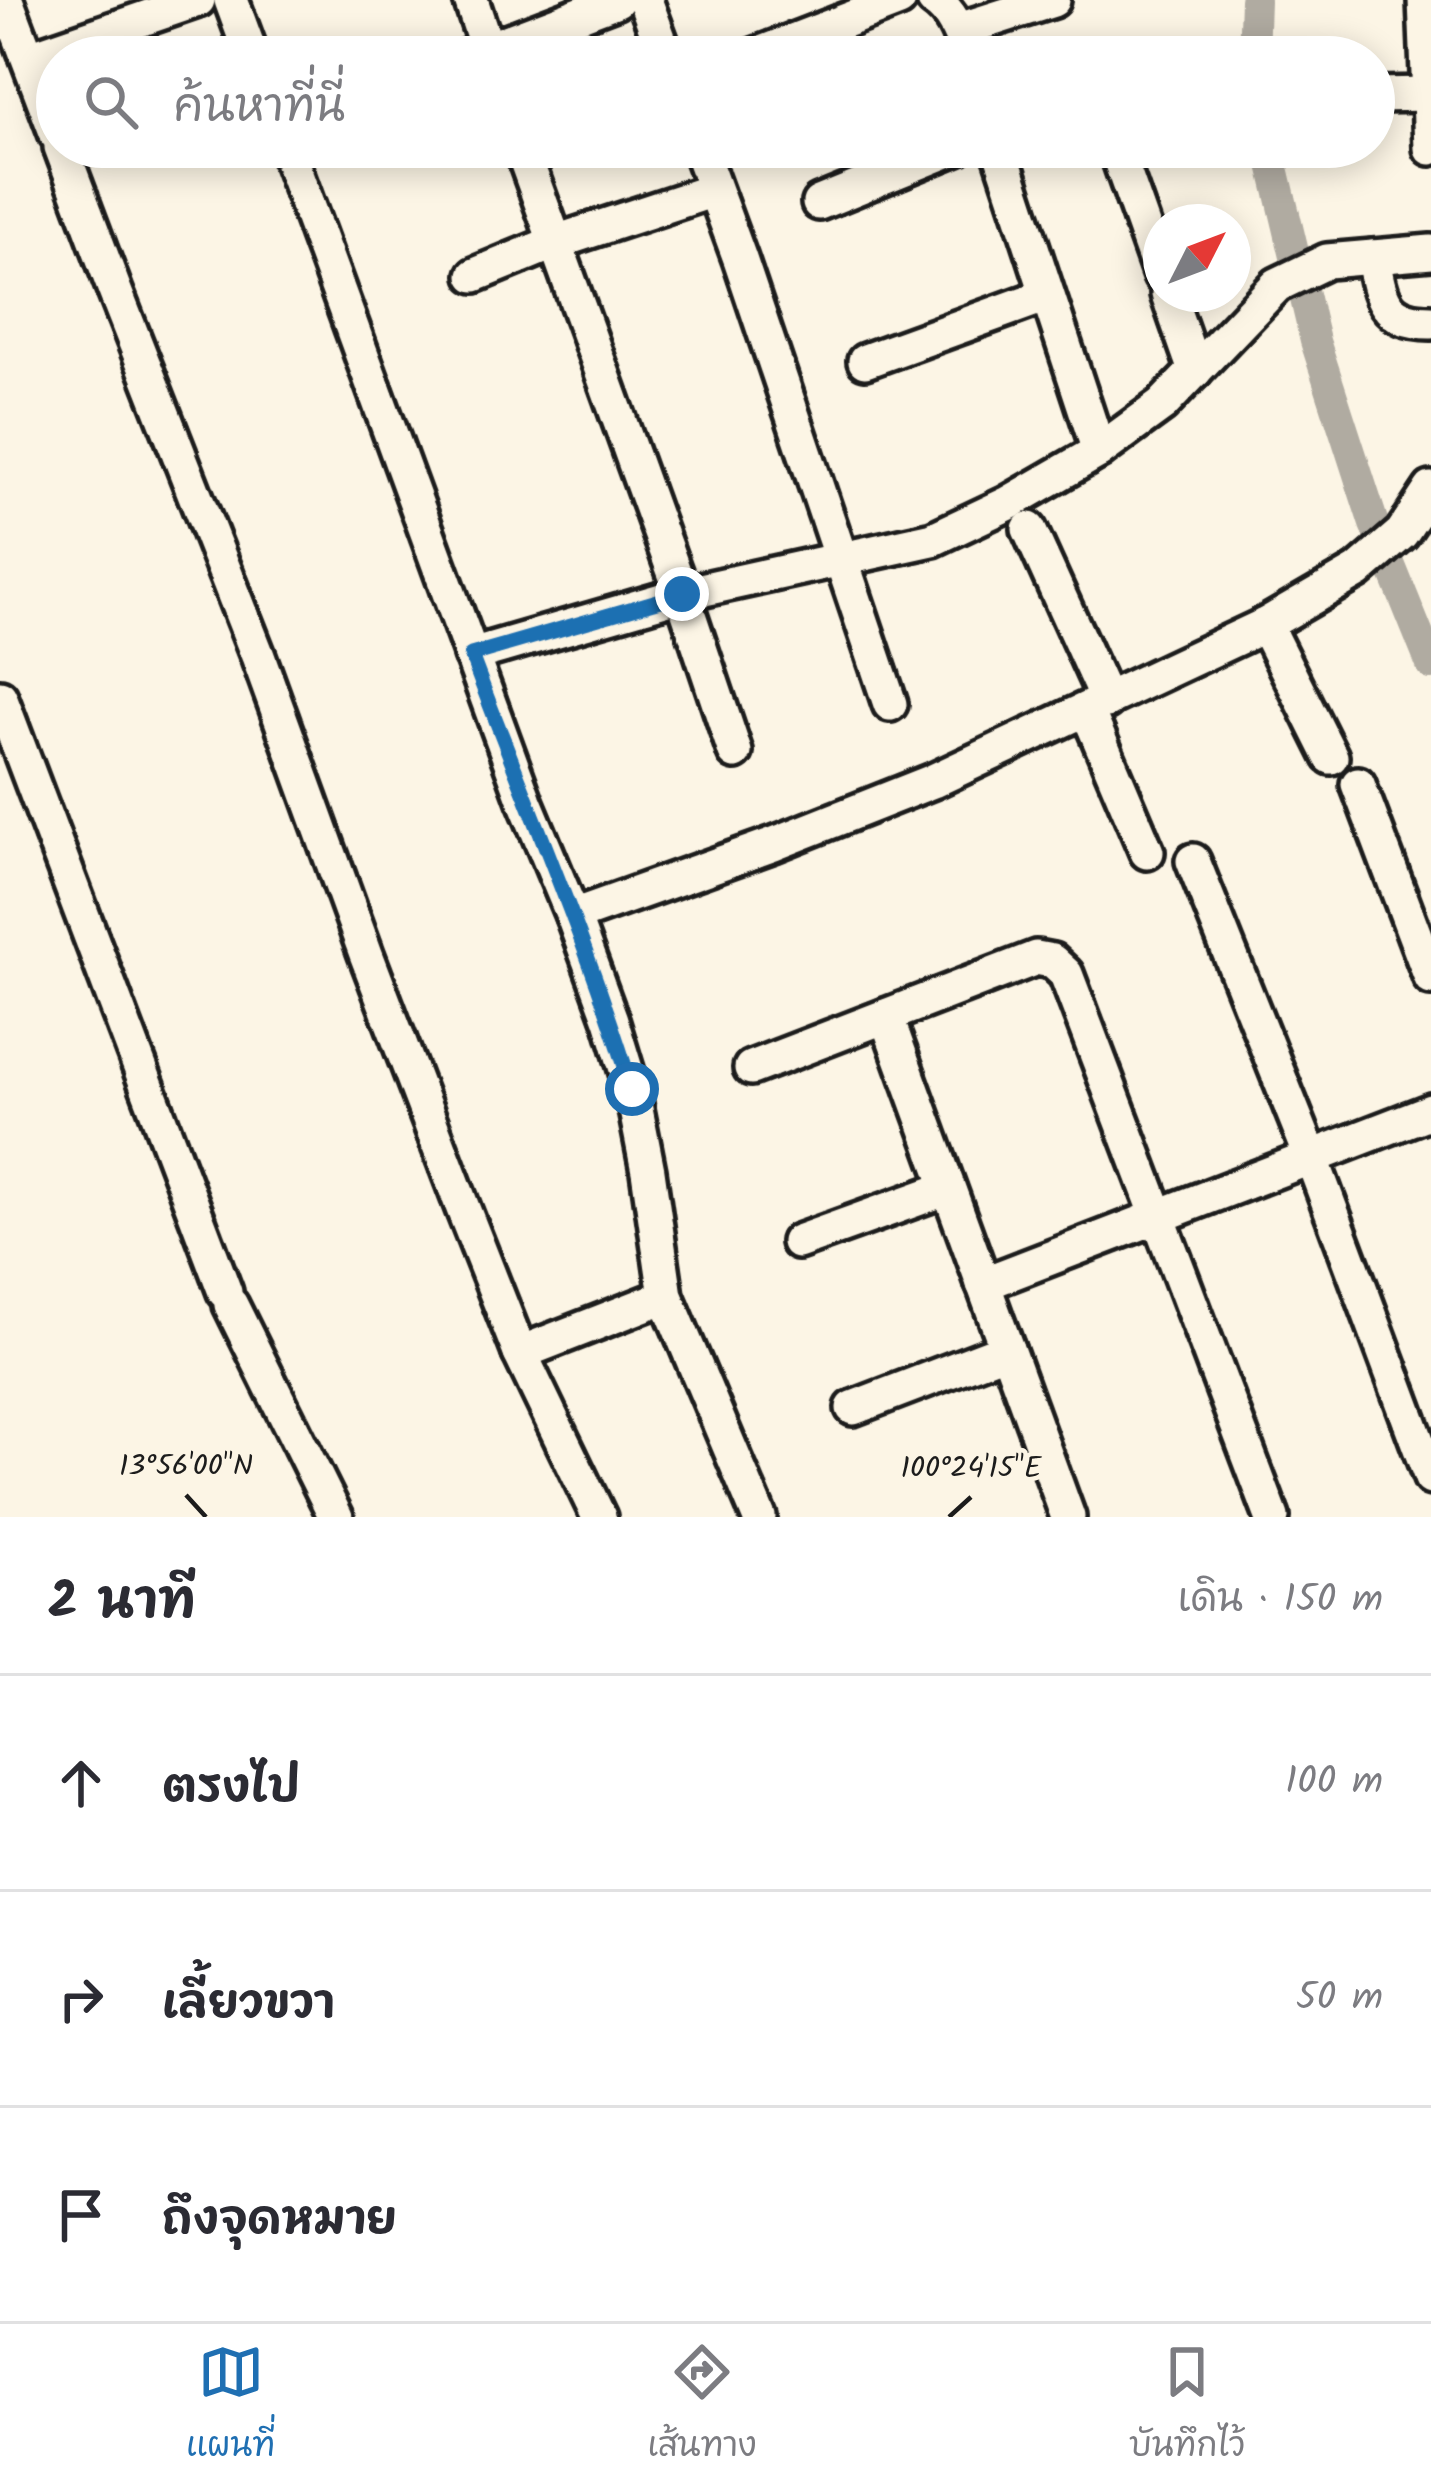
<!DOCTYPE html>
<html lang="th">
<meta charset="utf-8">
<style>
body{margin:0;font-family:Kalam,"Playpen Sans Thai",sans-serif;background:#f7f7f7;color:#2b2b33}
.compass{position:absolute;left:1143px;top:204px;width:108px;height:108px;border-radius:50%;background:#fff;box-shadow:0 6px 30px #0003;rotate:48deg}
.stop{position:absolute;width:36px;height:36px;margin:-27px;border:9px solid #1f6fb2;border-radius:50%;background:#fff}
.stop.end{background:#1f6fb2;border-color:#fff;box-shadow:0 3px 12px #0008}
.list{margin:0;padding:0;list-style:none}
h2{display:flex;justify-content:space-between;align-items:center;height:156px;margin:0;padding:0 48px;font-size:51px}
h2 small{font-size:39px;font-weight:400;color:#7c7c81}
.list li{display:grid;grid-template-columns:78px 1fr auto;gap:36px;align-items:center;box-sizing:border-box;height:216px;padding:0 48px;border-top:3px solid #e1e1e2}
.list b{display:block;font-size:45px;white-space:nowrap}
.list em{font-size:39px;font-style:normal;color:#7c7c81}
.icon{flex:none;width:66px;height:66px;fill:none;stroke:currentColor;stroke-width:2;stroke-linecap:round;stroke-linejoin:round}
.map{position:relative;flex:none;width:1431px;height:1517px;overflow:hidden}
.search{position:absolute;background:#fff;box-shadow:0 6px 30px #0003;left:36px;right:36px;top:36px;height:132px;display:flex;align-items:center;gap:30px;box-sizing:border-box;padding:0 42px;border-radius:66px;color:#7c7c81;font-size:45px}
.sheet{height:804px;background:#fff}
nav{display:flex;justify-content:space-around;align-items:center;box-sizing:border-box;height:168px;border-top:3px solid #e1e1e2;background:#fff;font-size:33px;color:#7c7c81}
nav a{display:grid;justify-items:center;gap:6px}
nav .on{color:#1f6fb2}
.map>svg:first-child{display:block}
</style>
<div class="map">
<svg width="1431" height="1517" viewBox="0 0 1431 1517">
<rect width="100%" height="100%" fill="#fcf5e5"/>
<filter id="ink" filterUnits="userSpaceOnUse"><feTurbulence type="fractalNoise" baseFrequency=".00833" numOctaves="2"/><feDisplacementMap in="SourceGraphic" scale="24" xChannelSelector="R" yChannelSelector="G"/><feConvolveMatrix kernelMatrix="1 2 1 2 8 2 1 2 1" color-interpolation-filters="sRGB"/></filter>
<g filter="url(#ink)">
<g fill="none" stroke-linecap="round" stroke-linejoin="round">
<g stroke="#b0aba1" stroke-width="30">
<polyline points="1253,57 1255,0"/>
<polyline points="1269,147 1315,341 1374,524 1431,665"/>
</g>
<g stroke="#1c1c1c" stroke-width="42">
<g id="minor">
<polyline points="6,0 57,135"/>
<polyline points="231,0 252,57"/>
<polyline points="471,0 490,57"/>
<polyline points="645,0 666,57"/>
<path d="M934 0C953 12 961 36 969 57"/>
<polyline points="1425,0 1431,148"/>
<polyline points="959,30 1053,0"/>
<polyline points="467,57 617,0"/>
<polyline points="751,57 899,0"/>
<polyline points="29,58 198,0"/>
<polyline points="1374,95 1429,94"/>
<polyline points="61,147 115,291 258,656 366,954 464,1211 520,1353 599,1517"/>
<polyline points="286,147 525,801 573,916 611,1020 632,1089 648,1171 666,1296 759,1517"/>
<polyline points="521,147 682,594 735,752"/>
<polyline points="699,147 740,259 890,704"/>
<polyline points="999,147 1099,451"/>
<polyline points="1128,147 1122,153 1121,163 1161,276"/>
<polyline points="819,203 957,147"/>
<path d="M1373 257C1380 298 1384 322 1431 322"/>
<polyline points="475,275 553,243 714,190"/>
<polyline points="1168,294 1195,371"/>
<polyline points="865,361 1047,295"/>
<polyline points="1029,529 1107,701"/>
<polyline points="1265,625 1331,757"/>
<polyline points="471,655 682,594 933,539 1007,504 1099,451 1162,405 1277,285 1327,261 1431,252"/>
<polyline points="0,697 225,1292"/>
<polyline points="1087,710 1147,852"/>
<polyline points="1358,784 1431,978"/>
<polyline points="1193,861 1312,1159 1431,1478"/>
<polyline points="573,916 774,844 933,781 1265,625 1358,571 1402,533 1431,489"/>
<polyline points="886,1016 1068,1517"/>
<polyline points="751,1068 1036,958 1052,961 1066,974 1272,1517"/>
<polyline points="798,1242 948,1188"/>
<polyline points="983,1284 1431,1111"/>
<polyline points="231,1305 336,1517"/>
<polyline points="520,1353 666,1296"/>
<polyline points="853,1408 1007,1349"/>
</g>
</g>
<use href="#minor" stroke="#fcf5e5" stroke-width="33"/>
</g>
</g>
<g fill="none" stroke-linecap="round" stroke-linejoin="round" filter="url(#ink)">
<path stroke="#1f6fb2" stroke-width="15" d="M632 1089C587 941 525 800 471 655L682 594"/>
</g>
<path fill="none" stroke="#1c1c1c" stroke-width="4.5" d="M186 1495 206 1517M949 1517 971 1497"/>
<g font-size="30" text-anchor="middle" fill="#1c1c1c" stroke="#fcf5e5" stroke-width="9" stroke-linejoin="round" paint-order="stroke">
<text x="186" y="1475">13°56'00"N</text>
<text x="971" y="1477">100°24'15"E</text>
</g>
</svg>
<svg class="compass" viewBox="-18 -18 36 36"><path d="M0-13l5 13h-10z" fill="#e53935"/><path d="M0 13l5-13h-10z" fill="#7c7c81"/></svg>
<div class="stop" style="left:632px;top:1089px"></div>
<div class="stop end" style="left:682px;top:594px"></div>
<div class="search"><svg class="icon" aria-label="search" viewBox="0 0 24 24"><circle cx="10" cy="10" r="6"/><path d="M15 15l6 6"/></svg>ค้นหาที่นี่</div>
</div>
<section class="sheet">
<h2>2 นาที<small>เดิน · 150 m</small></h2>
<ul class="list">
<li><svg class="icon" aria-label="ahead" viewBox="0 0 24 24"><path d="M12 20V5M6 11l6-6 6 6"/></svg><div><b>ตรงไป</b></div><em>100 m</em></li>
<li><svg class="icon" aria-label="right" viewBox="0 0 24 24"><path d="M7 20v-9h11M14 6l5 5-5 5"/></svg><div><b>เลี้ยวขวา</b></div><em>50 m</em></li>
<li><svg class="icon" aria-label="arrive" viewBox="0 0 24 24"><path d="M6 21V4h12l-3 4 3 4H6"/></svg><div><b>ถึงจุดหมาย</b></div></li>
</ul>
</section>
<nav>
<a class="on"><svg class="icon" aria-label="map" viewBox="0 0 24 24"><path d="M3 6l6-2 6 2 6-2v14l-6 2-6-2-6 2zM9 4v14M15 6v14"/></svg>แผนที่</a>
<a><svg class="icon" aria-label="directions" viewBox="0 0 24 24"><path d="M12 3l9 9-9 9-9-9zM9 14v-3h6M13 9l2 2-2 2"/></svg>เส้นทาง</a>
<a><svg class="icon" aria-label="saved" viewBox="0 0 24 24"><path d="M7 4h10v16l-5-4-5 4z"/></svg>บันทึกไว้</a>
</nav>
